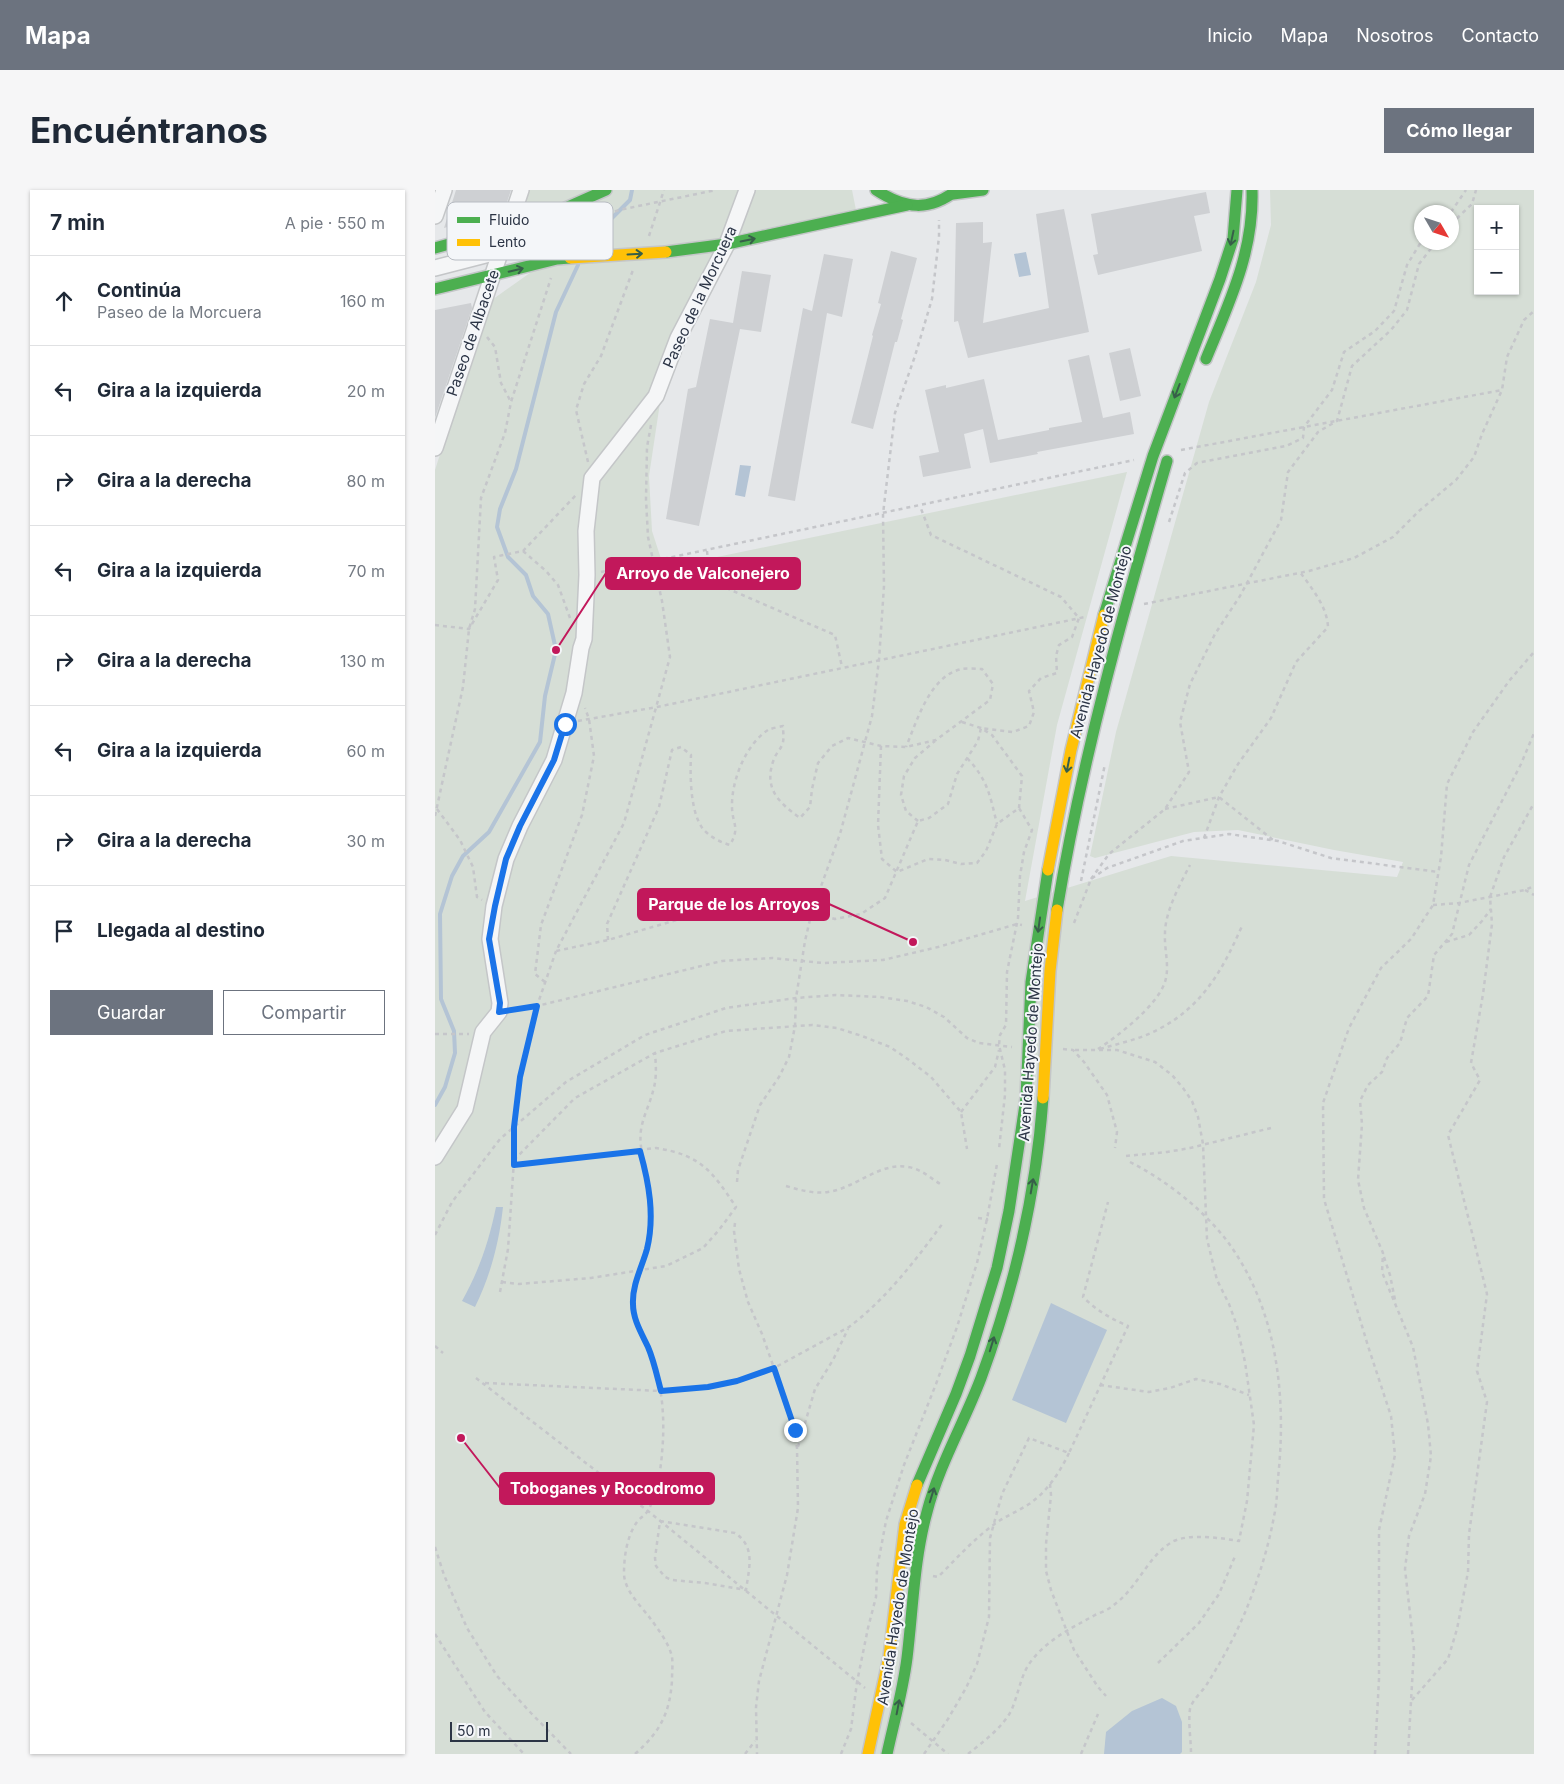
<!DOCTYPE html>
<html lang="es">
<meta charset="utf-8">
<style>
body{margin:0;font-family:Inter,sans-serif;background:#f6f6f7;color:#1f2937}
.controls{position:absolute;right:15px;top:15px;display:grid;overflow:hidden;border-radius:0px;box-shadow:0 1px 4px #0004}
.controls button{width:45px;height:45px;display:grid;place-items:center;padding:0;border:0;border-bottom:1px solid #e0e1e3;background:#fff;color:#1f2937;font:25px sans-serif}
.compass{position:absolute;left:979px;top:15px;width:45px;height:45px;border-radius:50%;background:#fff;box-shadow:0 1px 4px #0004;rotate:129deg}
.scale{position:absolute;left:15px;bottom:12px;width:98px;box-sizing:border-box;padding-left:5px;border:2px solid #2b3445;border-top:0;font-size:14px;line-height:18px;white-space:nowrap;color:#2b3445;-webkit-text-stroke:4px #f4f6f9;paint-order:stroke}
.stop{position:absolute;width:15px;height:15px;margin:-11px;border:4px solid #1a73e8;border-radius:50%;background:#fff}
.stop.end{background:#1a73e8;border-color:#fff;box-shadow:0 1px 5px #0008}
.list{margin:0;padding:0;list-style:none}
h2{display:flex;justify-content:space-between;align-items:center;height:65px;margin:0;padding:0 20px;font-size:21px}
h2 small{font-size:16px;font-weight:400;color:#747a83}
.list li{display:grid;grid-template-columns:32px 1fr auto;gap:15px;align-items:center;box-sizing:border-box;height:90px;padding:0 20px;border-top:1px solid #e0e1e3}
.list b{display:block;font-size:19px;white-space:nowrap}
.list p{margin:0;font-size:16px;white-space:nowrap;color:#747a83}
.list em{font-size:16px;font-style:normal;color:#747a83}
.actions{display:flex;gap:10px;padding:15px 20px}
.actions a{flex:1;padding:11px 0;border:1px solid #6c737f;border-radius:0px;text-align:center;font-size:18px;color:#6c737f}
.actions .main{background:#6c737f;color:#fff}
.icon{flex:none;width:28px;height:28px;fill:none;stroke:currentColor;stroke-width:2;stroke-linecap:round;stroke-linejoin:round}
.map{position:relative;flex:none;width:1099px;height:1564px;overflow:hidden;border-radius:0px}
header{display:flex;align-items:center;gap:30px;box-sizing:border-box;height:70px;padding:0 25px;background:#6c737f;color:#fff}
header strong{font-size:24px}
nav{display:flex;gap:28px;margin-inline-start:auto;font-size:18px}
.intro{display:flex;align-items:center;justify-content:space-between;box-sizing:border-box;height:120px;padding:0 30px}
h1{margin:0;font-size:35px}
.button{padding:12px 22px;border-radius:0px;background:#6c737f;color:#fff;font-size:18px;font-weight:700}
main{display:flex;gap:30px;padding:0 30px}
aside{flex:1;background:#fff;border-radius:0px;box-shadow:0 1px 4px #0004}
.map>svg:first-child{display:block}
</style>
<header>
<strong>Mapa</strong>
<nav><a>Inicio</a><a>Mapa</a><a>Nosotros</a><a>Contacto</a></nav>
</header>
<div class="intro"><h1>Encuéntranos</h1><a class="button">Cómo llegar</a></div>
<main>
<aside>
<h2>7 min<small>A pie · 550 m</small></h2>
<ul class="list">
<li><svg class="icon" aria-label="ahead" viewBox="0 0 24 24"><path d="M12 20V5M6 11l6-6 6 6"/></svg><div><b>Continúa</b><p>Paseo de la Morcuera</p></div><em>160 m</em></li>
<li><svg class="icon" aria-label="left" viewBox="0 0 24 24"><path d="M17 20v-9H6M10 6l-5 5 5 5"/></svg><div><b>Gira a la izquierda</b></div><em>20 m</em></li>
<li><svg class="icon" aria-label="right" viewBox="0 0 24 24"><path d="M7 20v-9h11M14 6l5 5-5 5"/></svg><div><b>Gira a la derecha</b></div><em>80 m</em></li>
<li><svg class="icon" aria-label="left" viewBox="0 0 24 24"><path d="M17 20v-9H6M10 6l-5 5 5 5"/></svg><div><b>Gira a la izquierda</b></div><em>70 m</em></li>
<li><svg class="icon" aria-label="right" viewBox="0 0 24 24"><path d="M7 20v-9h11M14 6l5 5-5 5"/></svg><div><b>Gira a la derecha</b></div><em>130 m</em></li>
<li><svg class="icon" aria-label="left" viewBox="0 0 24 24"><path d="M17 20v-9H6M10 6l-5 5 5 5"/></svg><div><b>Gira a la izquierda</b></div><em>60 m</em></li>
<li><svg class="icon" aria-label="right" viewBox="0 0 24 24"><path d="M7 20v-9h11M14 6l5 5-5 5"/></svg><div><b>Gira a la derecha</b></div><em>30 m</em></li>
<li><svg class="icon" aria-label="arrive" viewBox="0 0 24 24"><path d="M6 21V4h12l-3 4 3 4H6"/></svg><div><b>Llegada al destino</b></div></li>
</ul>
<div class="actions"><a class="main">Guardar</a><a>Compartir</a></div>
</aside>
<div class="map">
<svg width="1099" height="1564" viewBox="0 0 1099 1564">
<rect width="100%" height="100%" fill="#e6e8ea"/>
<path fill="#d6ded6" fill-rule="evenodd" d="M93 0H417L421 20 304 44 229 186 214 286 217 341 229 378 692 282 622 535 590 711 736 666 962 687 968 672 899 660 803 640 759 642 660 668 655 666 681 542 774 212 821 92 836 35 835 0H1099V1564H0V280L54 112 109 73 100 34 84 28ZM1043 19H1080V101H1043ZM986 22H1016V52H986Z"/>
<g fill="#b4c4d5">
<polygon points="591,62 596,85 584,87 579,64"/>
<polygon points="305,275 316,276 310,307 300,305"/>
<path d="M61 1017H68C64 1053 56 1084 40 1117L27 1111C44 1081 54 1051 61 1017Z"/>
<polygon points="616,1113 672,1140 631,1233 577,1210"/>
<polygon points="727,1508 741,1516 747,1532 747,1562 745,1564 669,1564 671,1542 697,1521"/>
</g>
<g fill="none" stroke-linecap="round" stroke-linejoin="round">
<g stroke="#b4c4d5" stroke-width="4">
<polyline points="150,60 153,52 195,10 197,0"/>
<polyline points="0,915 10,897 20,863 19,841 6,809 5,724 17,686 28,666 54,642 105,552 110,506 121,460 113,424 98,406 91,385 73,367 62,337 65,319 81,279 121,122 143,75"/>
</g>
</g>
<g fill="#ced0d3">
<polygon points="21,0 76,0 69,21 9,38"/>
<polygon points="771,2 775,23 759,26 767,61 663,85 658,65 663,64 656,24"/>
<polygon points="629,19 654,142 533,168 523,131 519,132 521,33 548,32 548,53 557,52 548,133 614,118 601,24"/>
<polygon points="456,61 482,68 466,129 468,130 462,152 460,152 438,239 416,233 438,146 437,145 446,114 443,113"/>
<polygon points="389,64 418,69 407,127 392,123 360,311 333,306 368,118 377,121"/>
<polygon points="307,81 336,85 326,142 305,139 264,336 231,329 253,199 261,197 275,129 298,133"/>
<polygon points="36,113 37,118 0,228 0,120"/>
<polygon points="695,158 706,206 685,211 674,163"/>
<polygon points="654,165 668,228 695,222 699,244 602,262 603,264 555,273 548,239 529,244 536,278 488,287 484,266 504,262 490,200 511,195 511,198 549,189 563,250 614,240 614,238 647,232 633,170"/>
</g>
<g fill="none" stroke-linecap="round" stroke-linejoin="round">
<g stroke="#c4c6c8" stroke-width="18">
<g id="street">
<polyline points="0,26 9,0"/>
<polyline points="0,78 66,61"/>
<polyline points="0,258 86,0"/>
<polyline points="0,967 30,919 48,842 64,822 65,813 55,749 59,716 71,669 85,636 119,570 139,503 146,458 149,449 152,385 151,341 157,288 221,206 243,148 292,54 312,0"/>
</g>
</g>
<g stroke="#c4c6c8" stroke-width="14">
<g id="fast">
<path d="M441 0C470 19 494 22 522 0"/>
<polyline points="518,4 548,0"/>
<polyline points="0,58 108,28 171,0"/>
<polyline points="231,62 292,54 472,15"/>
<polyline points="0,99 122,69 135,68"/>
<path d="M771 169C794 113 819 62 817 0"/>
<polyline points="669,425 718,266 785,89 798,49 802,0"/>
<path d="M622 720C647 568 689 419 732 271"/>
<polyline points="482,1295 521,1204 535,1166 562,1078 574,1021 591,908 596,792 613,680"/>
<path d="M452 1564C459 1532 468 1500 472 1468 478 1419 479 1369 492 1322 504 1275 529 1233 546 1188 579 1099 601 1004 608 908"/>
</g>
</g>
<g stroke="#c4c6c8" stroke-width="14">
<g id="slow">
<polyline points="613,680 636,560 669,425"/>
<polyline points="608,908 615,781 622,720"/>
<polyline points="433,1564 454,1467 470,1334 482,1295"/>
</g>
</g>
<g stroke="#c5c6ca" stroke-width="2.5" stroke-dasharray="4 4" stroke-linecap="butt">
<polyline points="1016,22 1031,0"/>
<polyline points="1016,34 1037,14 1041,0"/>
<polyline points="127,40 184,20 281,0"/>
<polyline points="214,46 229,0"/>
<polyline points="82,56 95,51"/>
<polyline points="52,147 60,157 66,193 76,212"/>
<polyline points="216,235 212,257 211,309 213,347 227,411 235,467 189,633 121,761 173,750 245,729 285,711 306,705 338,710 400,729 426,724 450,708 483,631 494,628 513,614 522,584 543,551 546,538 578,542 594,536 599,522 594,501 606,488 622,483 621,466 624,455 637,447 644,428 626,407 496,345 485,316"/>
<polyline points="746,260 1067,200"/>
<polyline points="153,272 141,220 149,194 166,166 198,80"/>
<polyline points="734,332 750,283 762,273 851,256 868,248 869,237 897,200 909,162 940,141 959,121 972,75 986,52"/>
<polyline points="88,361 111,381 123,395 135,428"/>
<polyline points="272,361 275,391 400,445 407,477"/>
<polyline points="166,382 699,270"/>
<polyline points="709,414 874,381 919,368 958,347 984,321 1021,290 1039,267 1047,244 1067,200 1072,167 1089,130 1099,121"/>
<polyline points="0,435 34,439 63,390 59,367 88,361 141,305"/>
<polyline points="143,531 222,517 650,427"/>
<polyline points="527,532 546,538 557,545 587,586 584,618"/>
<polyline points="446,556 443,635 447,669 462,682 493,669 510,670 526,674 542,673 551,661 562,634 584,618 597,640 589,662 585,686 583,728 572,782 571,835 565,845 564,855 570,880 570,905 564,959"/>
<path d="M532 568C553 590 555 606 562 634"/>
<polyline points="2,619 25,650 38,677 42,707 47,710"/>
<polyline points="730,619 784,607 838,650"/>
<polyline points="0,626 28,497 34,439 40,419 46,308 70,243 76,212 116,88"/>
<polyline points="483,631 471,621 466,605 469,586 480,568 500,551"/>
<path d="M769 648 784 607 803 574 836 528 861 472 893 437C892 416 877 399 865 382"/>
<polyline points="656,689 674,664 730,619 754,582 745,532 755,494 780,444 805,406 846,330 853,282 883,242 902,231 917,176 956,140 972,120 984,74 1001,52"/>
<polyline points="646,691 670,574"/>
<polyline points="1090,700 1099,705"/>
<polyline points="998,715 1024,713 1090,700 1099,696"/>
<polyline points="639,733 656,689 672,678 748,651 794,644 843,651 896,668 1003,682"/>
<path d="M173 750 172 734 224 617 237 560 246 557 256 565C255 585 255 622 268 639 275 647 285 652 295 655 305 637 298 636 297 618 296 592 310 555 333 540 337 538 344 537 348 536 348 541 349 547 348 552 347 558 341 563 339 569 328 598 343 612 365 628L375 617 377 599 383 573 397 556 413 548 446 556 471 557 501 550 555 510 558 494 547 479C541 479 533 478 527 479 495 485 482 531 471 557"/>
<polyline points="1011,752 1034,745 1047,731 1056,719"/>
<polyline points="110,792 100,784 106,735 147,625 159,566 154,529 150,518"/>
<polyline points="76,820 102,816 287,771 337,768 388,773 448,770 503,757 582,734 587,735"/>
<polyline points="0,844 34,844"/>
<polyline points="628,859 638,860 649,872 672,905 682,942 680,958"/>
<path d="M663 859C683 846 722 816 730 792 735 776 729 760 730 743 730 722 745 694 755 675"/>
<path d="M665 859C685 853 706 849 724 839 768 816 788 779 807 736"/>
<polyline points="526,922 560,877 564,860"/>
<polyline points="691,966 732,962 755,958 836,938"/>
<polyline points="79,970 140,908 220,863 291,841 377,835 402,838 427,846 455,857 474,870 496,887 526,922 532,959"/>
<path d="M695 972C730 990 764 1016 789 1047 842 1115 852 1205 843 1288 842 1301 842 1314 839 1326 834 1355 825 1383 815 1410 804 1439 789 1467 772 1494 768 1501 757 1510 755 1519 753 1533 756 1549 756 1564"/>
<polyline points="302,992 303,980 325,915 344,887 354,867 360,836 361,808 370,751 377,721 405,644 437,526 444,470 449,396 448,324 460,223 480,166 497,109 504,47 504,30"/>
<path d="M351 996C365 1000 379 1004 393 1002 421 998 444 972 473 977 487 979 496 989 507 995"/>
<polyline points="543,1028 552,1029 552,1031"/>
<polyline points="300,1033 299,1041 304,1079 313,1112 327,1144 339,1178 359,1240 362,1258 363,1318 352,1385 324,1491 321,1517 322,1564"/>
<polyline points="0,1045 17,1012 65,949 131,892 210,845 291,818 361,808 401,805 445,807 472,811 491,817 509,827 532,848 544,853 577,857"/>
<polyline points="949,1067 955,1085 960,1110"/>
<path d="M67 1092 84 1094 156 1088 231 1076 268 1058 284 1040 301 1017C277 981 266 965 221 958L79 975"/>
<polyline points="65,1102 73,1059 79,970 79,937 85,887 102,816 121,761"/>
<polyline points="0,1156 8,1163"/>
<polyline points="41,1188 213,1321 430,1498"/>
<path d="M50 1193 226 1201 273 1197 302 1191 339 1178 414 1137C451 1109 480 1071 508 1033"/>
<polyline points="665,1195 714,1202 735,1198 761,1189 785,1194 814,1205"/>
<polyline points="363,1257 380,1199 398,1170 413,1139"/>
<polyline points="615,1294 616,1305 611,1354 611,1381 616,1400 639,1460 663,1497 671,1506"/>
<path d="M225 1331 300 1343C321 1357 314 1378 311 1400L270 1393 237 1390 230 1387 221 1376 220 1368Z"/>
<polyline points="0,1357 9,1385 32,1438 62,1486 96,1523 136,1564"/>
<path d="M498 1386 503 1387C521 1369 537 1351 557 1336 568 1327 582 1322 594 1314 612 1302 625 1282 634 1263"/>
<polyline points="0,1444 50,1522 89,1564"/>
<polyline points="723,1473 764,1433 784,1404 801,1364"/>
<polyline points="977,1510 1013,1469 1022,1439 1033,1382 1034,1344 1052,1212 1042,1181 1052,1104 1013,945 1045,890 1036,873 1048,804 1057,734 1055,707 1069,667 1099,613"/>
<polyline points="476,1533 513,1564"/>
<path d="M200 1564C225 1542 235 1523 237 1490 237 1482 238 1474 237 1467 234 1453 223 1439 215 1428 205 1415 189 1400 189 1383 189 1366 192 1346 202 1332 205 1328 209 1326 212 1322 221 1309 226 1279 227 1263 230 1232 228 1200 218 1170 212 1152 198 1134 197 1114 197 1091 211 1065 214 1041 217 1021 215 1001 211 981 208 967 204 955 206 940 208 926 215 914 218 901 222 888 221 876 220 863"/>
<polyline points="310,1564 320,1551"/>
<polyline points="406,1564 416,1539 422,1492 433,1438 441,1407 442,1379 451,1331 469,1275 501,1194 522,1137 542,1073 552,1029 562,974"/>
<path d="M489 1564 513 1529 531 1498 542 1474 554 1427 555 1348 567 1304 594 1248 634 1263 693 1136C676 1129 661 1120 648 1107L673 1012"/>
<path d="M533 1564C548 1552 567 1538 576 1521 583 1506 585 1488 594 1474 611 1450 635 1439 660 1425 667 1422 675 1419 680 1414 703 1397 713 1366 737 1352 753 1343 786 1348 804 1351L812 1311 819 1235 810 1172 802 1136 794 1114 782 1090 772 1049 768 954 763 927 757 911 748 898 737 885 720 872 682 860H638"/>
<polyline points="646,1564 663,1524"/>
<polyline points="940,1564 944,1489 944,1340 960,1265 956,1226 933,1156 889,1009 888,913 914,838 946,778 976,749 998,715 1006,667 1012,594 1038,542 1074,491 1099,462"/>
<polyline points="973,1564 979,1459 970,1379 974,1346 990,1304 996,1266 993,1234 978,1157 947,1082 948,1063 929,1018 923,990 927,934 925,911 933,895 947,882 952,868 965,853 972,828 993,806 999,765 1017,744 1034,675 1086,574 1099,543"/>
</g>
<use href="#street" stroke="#f5f6f7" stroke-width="15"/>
<use href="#fast" stroke="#4caf50" stroke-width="11"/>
<use href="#slow" stroke="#ffc107" stroke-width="11"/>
<g stroke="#c4c6c8" stroke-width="14" stroke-linecap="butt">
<polyline id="slow-bridge" points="135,68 231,62"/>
</g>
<use href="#slow-bridge" stroke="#ffc107" stroke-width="11"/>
</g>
<defs><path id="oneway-shaft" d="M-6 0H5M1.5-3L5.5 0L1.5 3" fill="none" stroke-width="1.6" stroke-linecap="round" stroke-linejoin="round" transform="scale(1.25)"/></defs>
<g stroke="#375f49">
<use href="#oneway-shaft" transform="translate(797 48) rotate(102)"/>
<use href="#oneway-shaft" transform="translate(313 50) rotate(-12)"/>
<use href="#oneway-shaft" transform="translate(200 64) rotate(-3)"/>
<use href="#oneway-shaft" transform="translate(81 80) rotate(-13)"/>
<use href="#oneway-shaft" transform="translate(742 201) rotate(111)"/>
<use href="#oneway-shaft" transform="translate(633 575) rotate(101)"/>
<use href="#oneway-shaft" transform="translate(604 735) rotate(98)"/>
<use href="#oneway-shaft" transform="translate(597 996) rotate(-80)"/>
<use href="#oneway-shaft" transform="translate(557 1154) rotate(-73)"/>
<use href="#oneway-shaft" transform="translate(497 1305) rotate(-73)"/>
<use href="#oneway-shaft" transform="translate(463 1517) rotate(-79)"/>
</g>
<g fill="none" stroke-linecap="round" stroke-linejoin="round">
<path stroke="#1a73e8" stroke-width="6" d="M130 534 119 570 85 636 71 669 60 716 54 749 65 813 64 822 102 816 85 887 79 937V975L205 961C214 993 220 1026 212 1059 207 1077 197 1095 198 1114 198 1130 207 1144 213 1157 219 1171 222 1186 226 1201L273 1197 302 1191 339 1178 360 1240"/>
</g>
<g text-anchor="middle" stroke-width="4" stroke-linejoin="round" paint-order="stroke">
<g font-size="15" fill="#2b3445" stroke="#f4f6f9">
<text transform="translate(265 107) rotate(-65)" y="5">Paseo de la Morcuera</text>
<text transform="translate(38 143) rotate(-71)" y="5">Paseo de Albacete</text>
<text transform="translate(666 452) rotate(-75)" y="5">Avenida Hayedo de Montejo</text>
<text transform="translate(596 852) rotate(-86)" y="5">Avenida Hayedo de Montejo</text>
<text transform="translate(463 1417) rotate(-81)" y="5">Avenida Hayedo de Montejo</text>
</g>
</g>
<rect x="12" y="12" width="166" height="58" rx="8" fill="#f4f6f9" stroke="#b8bcc3" stroke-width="1"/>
<rect x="22" y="27" width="23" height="6" fill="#4caf50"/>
<rect x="22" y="49" width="23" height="7" fill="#ffc107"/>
<g font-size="14" fill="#2b3445">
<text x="54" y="35">Fluido</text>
<text x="54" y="57">Lento</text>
</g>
<path fill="none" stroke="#c2185b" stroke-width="2" d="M121 460L171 383M478 752L394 714M26 1248L65 1298"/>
<g fill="#c2185b" stroke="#f4f6f9" stroke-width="2">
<circle cx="121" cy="460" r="5"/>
<circle cx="478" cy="752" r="5"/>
<circle cx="26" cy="1248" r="5"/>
</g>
<g fill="#c2185b" stroke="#c2185b" stroke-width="2">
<rect x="171" y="368" width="194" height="31" rx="5"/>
<rect x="203" y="699" width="191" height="31" rx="5"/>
<rect x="65" y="1283" width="214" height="31" rx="5"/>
</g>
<g font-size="16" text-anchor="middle" font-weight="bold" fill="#fff">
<text x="268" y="389">Arroyo de Valconejero</text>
<text x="299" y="720">Parque de los Arroyos</text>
<text x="172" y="1304">Toboganes y Rocodromo</text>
</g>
</svg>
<div class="controls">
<button>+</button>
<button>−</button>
</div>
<svg class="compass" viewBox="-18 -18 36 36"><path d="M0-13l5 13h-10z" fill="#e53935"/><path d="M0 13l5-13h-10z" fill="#747a83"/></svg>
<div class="scale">50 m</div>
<div class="stop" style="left:130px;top:534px"></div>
<div class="stop end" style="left:360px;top:1240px"></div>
</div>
</main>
